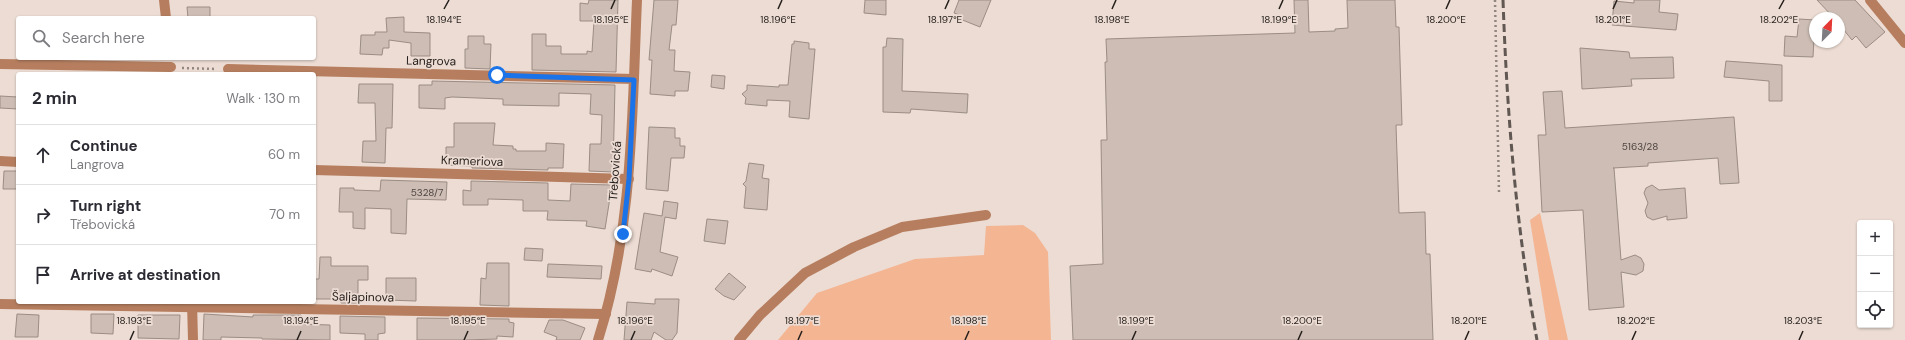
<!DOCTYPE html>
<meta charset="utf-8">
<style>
body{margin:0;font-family:"DM Sans",sans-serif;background:#f7f7f7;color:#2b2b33}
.controls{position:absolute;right:12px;bottom:12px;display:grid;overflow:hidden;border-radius:4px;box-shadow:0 1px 3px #0004}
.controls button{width:36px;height:36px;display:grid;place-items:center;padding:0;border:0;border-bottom:1px solid #e1e1e2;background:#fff;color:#2b2b33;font:20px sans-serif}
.compass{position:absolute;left:1809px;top:12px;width:36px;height:36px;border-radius:50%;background:#fff;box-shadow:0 1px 3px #0004;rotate:24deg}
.stop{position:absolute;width:12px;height:12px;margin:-9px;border:3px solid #1a73e8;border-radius:50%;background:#fff}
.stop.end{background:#1a73e8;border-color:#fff;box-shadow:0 1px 4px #0008}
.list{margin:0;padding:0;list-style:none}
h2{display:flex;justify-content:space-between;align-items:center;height:52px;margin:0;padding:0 16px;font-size:17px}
h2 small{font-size:13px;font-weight:400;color:#7c7c81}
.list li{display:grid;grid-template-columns:26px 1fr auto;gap:12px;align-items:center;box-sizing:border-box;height:60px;padding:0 16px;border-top:1px solid #e1e1e2}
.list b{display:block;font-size:15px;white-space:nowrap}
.list p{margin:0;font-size:13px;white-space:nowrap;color:#7c7c81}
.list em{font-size:13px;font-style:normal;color:#7c7c81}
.icon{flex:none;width:22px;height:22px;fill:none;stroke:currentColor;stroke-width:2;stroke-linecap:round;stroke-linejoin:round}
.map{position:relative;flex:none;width:1905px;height:340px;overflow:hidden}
.search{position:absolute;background:#fff;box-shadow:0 1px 3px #0004;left:16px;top:16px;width:300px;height:44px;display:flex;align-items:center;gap:10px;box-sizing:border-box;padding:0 14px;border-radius:4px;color:#7c7c81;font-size:15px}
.panel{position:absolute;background:#fff;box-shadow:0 1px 3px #0004;left:16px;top:72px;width:300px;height:232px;border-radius:4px}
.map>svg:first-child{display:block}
</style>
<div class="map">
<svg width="1905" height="340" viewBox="0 0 1905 340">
<rect width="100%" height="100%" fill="#ecdcd3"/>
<g fill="#f4b593">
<polygon points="1540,213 1568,340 1549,340 1530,220"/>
<polygon points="1023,225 1035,233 1048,252 1051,340 778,340 817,293 915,259 984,255 986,226"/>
</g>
<g fill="#cdbdb4" stroke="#9b8c84">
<polygon points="589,0 618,0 616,72 532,70 532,34 546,34 546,46 561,46 561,54 587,54 587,51 592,52 594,21 580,21 580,3 588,4"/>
<polygon points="654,0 678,0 676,25 672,25 669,50 675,50 674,71 690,72 688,91 675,91 675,96 650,94 652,60 649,60"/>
<polygon points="865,0 886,0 886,15 864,13"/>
<polygon points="959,0 991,0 980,27 960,19 962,16 954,13"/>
<polygon points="1294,0 1308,0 1309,32 1335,31 1335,29 1348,28 1347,0 1395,0 1396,27 1399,27 1402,125 1396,125 1399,213 1425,212 1426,254 1430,254 1433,340 1073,340 1070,266 1103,264 1101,140 1107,140 1105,62 1107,62 1106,39 1295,33"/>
<polygon points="1634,0 1660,0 1659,12 1678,14 1676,30 1612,25 1614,1 1634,3"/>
<polygon points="1817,0 1855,0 1885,32 1866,48 1856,36 1852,40 1839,24 1839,18 1834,18"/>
<polygon points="187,7 210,7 210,18 188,18"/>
<polygon points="404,17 404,32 430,33 430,56 411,56 411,43 389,40 389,48 383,48 382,55 360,54 361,35 375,35 375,32 387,32 386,18"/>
<polygon points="1799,19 1815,20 1813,57 1784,56 1785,36 1797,37"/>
<polygon points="468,36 484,36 484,44 491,44 490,69 465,68 465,49 468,49"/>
<polygon points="887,38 903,39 902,91 968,94 967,113 911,109 910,113 883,112 883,47 886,47"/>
<polygon points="794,41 809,43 809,49 815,49 809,119 789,117 790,101 767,100 767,106 745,104 746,98 742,94 747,90 747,85 779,87 779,85 788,85 792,44 794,44"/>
<polygon points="1580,48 1629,52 1630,58 1673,57 1674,78 1631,79 1632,86 1582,89"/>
<polygon points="1726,61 1782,65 1782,101 1769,101 1769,81 1724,77"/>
<polygon points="712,75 725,76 724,89 711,87"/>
<polygon points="432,81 615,85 613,172 589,171 590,144 601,144 602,115 590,114 591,94 559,93 559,106 503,105 503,99 452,97 445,98 445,109 419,108 419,85 432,85"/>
<polygon points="359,84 393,84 392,128 386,128 385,163 362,162 363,141 376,141 375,103 358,103"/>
<polygon points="1562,91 1565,128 1734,117 1739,183 1720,184 1718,158 1648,163 1648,166 1613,168 1614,168 1621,260 1635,255 1641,258 1644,264 1643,271 1636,275 1621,272 1624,307 1589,310 1583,210 1542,212 1538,135 1546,135 1543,92"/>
<polygon points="0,96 18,97 18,109 0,108"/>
<polygon points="454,123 495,123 493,145 513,146 513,149 516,149 516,151 546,151 546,143 564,144 563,168 548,168 548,170 472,168 472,166 446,165 446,147 454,147"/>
<polygon points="649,127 675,128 675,138 680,138 680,146 685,146 684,158 671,158 668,191 646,189"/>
<polygon points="749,163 764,165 762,178 769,179 767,210 744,208 746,187 743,184 746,181"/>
<polygon points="4,171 18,171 18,189 3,189"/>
<polygon points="381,180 447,182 446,200 407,199 406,234 391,233 391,209 365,208 365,229 353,228 353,212 339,212 340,188 354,188 354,190 380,191"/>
<polygon points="471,181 548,183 548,200 570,201 571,184 612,185 605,229 586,226 587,221 547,220 548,211 523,211 523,200 488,199 488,205 463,205 463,190 471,191"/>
<polygon points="1652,185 1659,190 1685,188 1687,218 1667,220 1667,216 1653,220 1647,217 1645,211 1648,203 1644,193 1646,188"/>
<polygon points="664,201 678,203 676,219 665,217 660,252 678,257 672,276 652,269 651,272 635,269 644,213 662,216"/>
<polygon points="707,219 728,221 725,244 704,241"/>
<polygon points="525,248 543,249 542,261 524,260"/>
<polygon points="320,257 331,257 331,266 368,266 368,280 358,280 358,303 341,303 341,299 314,299 314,279 319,279"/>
<polygon points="487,263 509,263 509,306 480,305 481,278 486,279"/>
<polygon points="548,264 602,266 601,279 547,277"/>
<polygon points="729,273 746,287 734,300 724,296 715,289"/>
<polygon points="386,278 416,278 416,301 386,300"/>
<polygon points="655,299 679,299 677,333 672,340 666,340 654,332 651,340 624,340 627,302 655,304"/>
<polygon points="17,314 39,315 38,337 15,337"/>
<polygon points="91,314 114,314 113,334 91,333"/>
<polygon points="204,314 253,317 253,315 301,315 301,324 330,325 330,340 262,339 262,338 221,337 221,340 203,340"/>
<polygon points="138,315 180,315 179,339 138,338"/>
<polygon points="340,316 385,317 385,333 378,334 378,340 365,340 365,334 340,333"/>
<polygon points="417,318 509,319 509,322 514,323 513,337 497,336 497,339 465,340 417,340"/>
<polygon points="549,320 563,320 585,328 580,340 556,340 557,337 544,332"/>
</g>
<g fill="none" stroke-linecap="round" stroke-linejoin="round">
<g stroke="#928680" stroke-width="2.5" stroke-dasharray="2 3" stroke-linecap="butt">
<polyline points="1495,0 1499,192"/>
<polyline points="182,68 217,69"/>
</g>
<g stroke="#b67e5f" stroke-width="10">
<polyline points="164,0 166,18"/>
<polyline points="1870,0 1905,43"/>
<polyline points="0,64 171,67"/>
<polyline points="228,69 634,79"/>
<polyline points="0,161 18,162"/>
<polyline points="314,170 629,179"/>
<polyline points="192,302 193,340"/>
<polyline points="0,304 606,314"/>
<path d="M598 340C633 230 632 115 637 0"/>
<polyline points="739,340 760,315 805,273 854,247 902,227 986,215"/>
</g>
<path stroke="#615853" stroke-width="3" stroke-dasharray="8 4" stroke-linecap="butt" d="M1503 0C1507 114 1516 227 1537 340"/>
</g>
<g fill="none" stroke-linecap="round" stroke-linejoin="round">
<polyline stroke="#1a73e8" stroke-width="5" points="497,75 634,80 629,179 623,234"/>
</g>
<path fill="none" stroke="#251f1c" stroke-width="1.5" d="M444 9 449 0M611 9 615 0M778 9 782 0M945 9 949 0M1112 9 1116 0M1279 9 1283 0M1446 9 1450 0M1613 9 1617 0M1779 9 1784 0M130 340 134 331M297 340 301 331M464 340 468 331M631 340 635 331M798 340 802 331M965 340 969 331M1132 340 1136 331M1298 340 1302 331M1465 340 1469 331M1632 340 1636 331M1799 340 1803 331"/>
<g text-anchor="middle" stroke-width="3.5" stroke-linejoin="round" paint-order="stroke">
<g font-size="10" fill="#4f4642">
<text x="1640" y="150">5163/28</text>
<text x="427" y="196">5328/7</text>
</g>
<g font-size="12" fill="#251f1c" stroke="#ecdcd3">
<text transform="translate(431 61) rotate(1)" y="4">Langrova</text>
<text transform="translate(472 161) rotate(2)" y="4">Krameriova</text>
<text transform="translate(615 171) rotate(-86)" y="4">Třebovická</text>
<text transform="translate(363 297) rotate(1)" y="4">Šaljapinova</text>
</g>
</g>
<g font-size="10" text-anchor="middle" fill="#251f1c" stroke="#ecdcd3" stroke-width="3.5" stroke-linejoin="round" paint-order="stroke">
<text x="444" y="23">18.194°E</text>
<text x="611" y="23">18.195°E</text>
<text x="778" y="23">18.196°E</text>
<text x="945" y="23">18.197°E</text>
<text x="1112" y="23">18.198°E</text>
<text x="1279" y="23">18.199°E</text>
<text x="1446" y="23">18.200°E</text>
<text x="1613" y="23">18.201°E</text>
<text x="1779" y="23">18.202°E</text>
<text x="134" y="324">18.193°E</text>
<text x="301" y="324">18.194°E</text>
<text x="468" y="324">18.195°E</text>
<text x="635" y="324">18.196°E</text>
<text x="802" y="324">18.197°E</text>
<text x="969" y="324">18.198°E</text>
<text x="1136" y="324">18.199°E</text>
<text x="1302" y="324">18.200°E</text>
<text x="1469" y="324">18.201°E</text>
<text x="1636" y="324">18.202°E</text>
<text x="1803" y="324">18.203°E</text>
</g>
</svg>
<div class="controls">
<button>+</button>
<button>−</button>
<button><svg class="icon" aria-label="locate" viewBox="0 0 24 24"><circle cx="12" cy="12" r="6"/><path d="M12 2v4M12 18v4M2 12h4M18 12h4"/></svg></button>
</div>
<svg class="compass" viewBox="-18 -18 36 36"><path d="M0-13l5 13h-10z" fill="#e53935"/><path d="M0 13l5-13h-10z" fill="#7c7c81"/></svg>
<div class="stop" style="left:497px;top:75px"></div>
<div class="stop end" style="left:623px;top:234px"></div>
<div class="search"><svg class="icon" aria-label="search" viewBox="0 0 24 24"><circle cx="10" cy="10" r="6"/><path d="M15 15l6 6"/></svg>Search here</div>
<section class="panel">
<h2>2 min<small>Walk · 130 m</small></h2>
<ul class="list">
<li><svg class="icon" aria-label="ahead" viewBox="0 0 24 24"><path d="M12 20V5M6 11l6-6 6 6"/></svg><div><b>Continue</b><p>Langrova</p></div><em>60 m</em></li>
<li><svg class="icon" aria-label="right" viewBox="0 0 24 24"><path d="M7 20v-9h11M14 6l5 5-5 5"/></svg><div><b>Turn right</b><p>Třebovická</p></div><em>70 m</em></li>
<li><svg class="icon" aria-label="arrive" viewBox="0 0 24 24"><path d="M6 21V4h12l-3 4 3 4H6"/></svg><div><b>Arrive at destination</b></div></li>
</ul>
</section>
</div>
